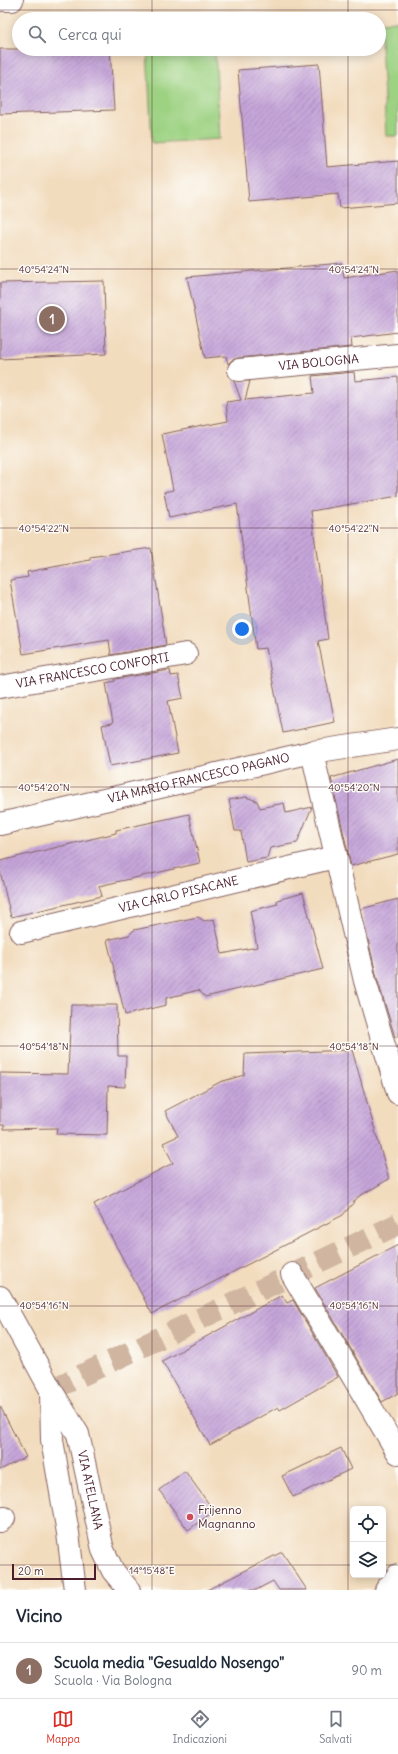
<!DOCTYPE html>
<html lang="it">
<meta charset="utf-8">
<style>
body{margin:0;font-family:Delius,sans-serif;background:#f2f2f3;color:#1f2937}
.controls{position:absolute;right:12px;bottom:12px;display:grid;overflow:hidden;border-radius:6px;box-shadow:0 2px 10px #0003}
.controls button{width:36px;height:36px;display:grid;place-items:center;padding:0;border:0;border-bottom:1px solid #e0e1e3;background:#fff;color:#1f2937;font:20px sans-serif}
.scale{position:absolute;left:12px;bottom:10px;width:84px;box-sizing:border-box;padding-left:4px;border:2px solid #4a1f2b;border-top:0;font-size:11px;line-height:14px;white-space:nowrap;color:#4a1f2b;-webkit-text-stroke:3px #fdfcf7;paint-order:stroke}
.you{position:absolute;left:242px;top:629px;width:14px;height:14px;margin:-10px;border:3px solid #fff;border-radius:50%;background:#1a73e8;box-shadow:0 0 0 6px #1a73e833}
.badge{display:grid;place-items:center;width:26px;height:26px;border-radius:50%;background:#d93025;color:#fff;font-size:13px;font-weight:700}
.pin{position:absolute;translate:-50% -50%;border:2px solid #fff;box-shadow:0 1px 4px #0006}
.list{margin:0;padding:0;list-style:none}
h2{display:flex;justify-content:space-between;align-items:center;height:52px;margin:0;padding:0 16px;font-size:17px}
h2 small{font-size:13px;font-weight:400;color:#747a83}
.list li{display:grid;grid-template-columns:26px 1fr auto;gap:12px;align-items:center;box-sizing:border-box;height:56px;padding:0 16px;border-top:1px solid #e0e1e3}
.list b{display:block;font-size:15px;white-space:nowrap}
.list p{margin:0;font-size:13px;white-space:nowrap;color:#747a83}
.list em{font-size:13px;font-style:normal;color:#747a83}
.icon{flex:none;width:22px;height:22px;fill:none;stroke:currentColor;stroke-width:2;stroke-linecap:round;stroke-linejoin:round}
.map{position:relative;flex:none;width:398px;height:1590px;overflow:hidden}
.search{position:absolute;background:#fff;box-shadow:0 2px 10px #0003;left:12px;right:12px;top:12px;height:44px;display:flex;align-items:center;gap:10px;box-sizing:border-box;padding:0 14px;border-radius:22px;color:#747a83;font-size:15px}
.sheet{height:108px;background:#fff}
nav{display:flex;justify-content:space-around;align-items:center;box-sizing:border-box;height:56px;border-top:1px solid #e0e1e3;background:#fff;font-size:11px;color:#747a83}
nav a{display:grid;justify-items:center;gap:2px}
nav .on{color:#d93025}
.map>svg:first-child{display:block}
</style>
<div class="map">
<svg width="398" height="1590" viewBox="0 0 398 1590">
<defs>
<pattern id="building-hatch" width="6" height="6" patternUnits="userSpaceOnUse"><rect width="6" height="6" fill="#c6a6da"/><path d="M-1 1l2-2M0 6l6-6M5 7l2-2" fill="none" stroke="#a387b1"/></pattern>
</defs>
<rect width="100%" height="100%" fill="#fdfcf7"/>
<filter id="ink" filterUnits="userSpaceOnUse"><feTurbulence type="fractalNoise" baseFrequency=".025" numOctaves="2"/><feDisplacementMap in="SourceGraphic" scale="8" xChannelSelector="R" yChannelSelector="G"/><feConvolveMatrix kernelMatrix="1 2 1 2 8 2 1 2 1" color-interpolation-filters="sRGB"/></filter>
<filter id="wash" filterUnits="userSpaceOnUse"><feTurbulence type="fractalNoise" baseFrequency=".012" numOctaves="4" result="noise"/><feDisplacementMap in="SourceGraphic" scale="16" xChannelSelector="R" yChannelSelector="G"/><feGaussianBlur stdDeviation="0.9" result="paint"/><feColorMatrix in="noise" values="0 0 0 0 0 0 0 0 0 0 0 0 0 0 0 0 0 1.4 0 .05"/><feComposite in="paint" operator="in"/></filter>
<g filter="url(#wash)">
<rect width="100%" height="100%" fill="#f2dcbe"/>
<g fill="#9dd282" stroke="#747856">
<polygon points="398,21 398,136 386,136 380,22"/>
<polygon points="147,49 215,49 220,139 152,143"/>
</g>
<g id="blocks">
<g fill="url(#building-hatch)">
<polygon points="0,49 110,49 114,110 0,114"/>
<polygon points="319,64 327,167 398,161 398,203 340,208 338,194 249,202 238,70"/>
<polygon points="342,263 344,278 398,270 398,332 351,338 352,347 238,358 232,360 228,364 226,356 205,358 187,277"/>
<polygon points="104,281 106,354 0,359 0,283"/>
<polygon points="354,372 355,381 398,377 398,496 311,511 328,639 318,641 335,722 283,733 266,648 256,649 237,504 169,518 164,492 173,490 162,434 228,421 226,402 241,400 234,381 250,381 245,400 314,393 312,376"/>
<polygon points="151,548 166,645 111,655 109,640 23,654 10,580 28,577 27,572 90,560 90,557"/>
<polygon points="170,670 171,676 178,675 183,698 168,701 178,753 110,766 102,725 113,723 106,683 115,681 115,679"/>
<polygon points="398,759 398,854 351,866 331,778"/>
<polygon points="246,797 257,801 260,808 284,803 286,813 312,807 297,843 270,848 267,858 246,862 241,831 235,831 229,800"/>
<polygon points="189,814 200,863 99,886 102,896 11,917 0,871 0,861 116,833 116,830"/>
<polygon points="303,893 323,969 205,997 199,990 166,998 166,1005 125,1015 107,940 129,935 134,930 198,917 204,921 214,919 222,954 257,947 250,911 278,904 277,900"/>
<polygon points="398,899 398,1037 395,1037 377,978 361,909"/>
<polygon points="71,1005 117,1005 118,1056 126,1056 125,1087 108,1086 107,1135 56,1134 57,1128 4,1129 4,1125 0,1125 0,1073 68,1074"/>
<polygon points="352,1050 389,1179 358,1197 343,1215 152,1314 94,1204 173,1163 163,1143 178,1136 165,1111 220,1082 244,1075 245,1054"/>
<polygon points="398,1245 398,1393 382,1402 315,1288"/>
<polygon points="282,1295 287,1303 293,1300 338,1377 280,1410 278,1407 210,1445 162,1361"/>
<polygon points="0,1406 26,1457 0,1470"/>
<polygon points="341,1448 351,1469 293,1497 282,1476"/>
<polygon points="185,1471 214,1511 188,1530 159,1490"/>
<polygon points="282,1552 307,1590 279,1590 273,1581 256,1590 207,1590"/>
</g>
</g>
</g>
<g filter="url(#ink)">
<use href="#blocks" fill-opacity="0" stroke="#85615e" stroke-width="1"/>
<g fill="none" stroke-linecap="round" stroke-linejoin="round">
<polyline stroke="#d0b6a1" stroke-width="22" stroke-dasharray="22 11" stroke-linecap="butt" points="51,1390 398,1224"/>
<g stroke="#85615e" stroke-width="24">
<g id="minor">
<polyline points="0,0 12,0"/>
<path id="s1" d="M239 370 398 355"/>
<path id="s2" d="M0 687 186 654"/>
<polyline points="312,752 365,981 398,1093"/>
<path id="s3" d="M0 824 312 752 398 739"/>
<path id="s4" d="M21 932 335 857"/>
<polyline points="292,1274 398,1453"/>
<polyline points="0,1521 4,1518"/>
</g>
</g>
<g stroke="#85615e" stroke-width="24">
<g id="major">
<path id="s5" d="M0 1297 51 1390 78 1434 103 1550 113 1571 129 1590"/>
<polyline points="51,1391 52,1440 68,1533 75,1590"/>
<polyline points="386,1590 398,1575"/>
</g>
</g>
<use href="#minor" stroke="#fff" stroke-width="22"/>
<use href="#major" stroke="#fff" stroke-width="22"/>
</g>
</g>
<path fill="none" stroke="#4a1f2b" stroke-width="1" stroke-opacity="0.45" d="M152 0V19M348 0V19M0 10H398M152 49V1590M348 49V1590M0 269H398M0 528H398M0 787H398M0 1046H398M0 1306H398M0 1565H353M383 1565H398"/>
<circle fill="#d1495b" stroke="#fdfcf7" stroke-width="1.5" cx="190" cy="1517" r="4"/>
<g text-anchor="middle" stroke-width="3" stroke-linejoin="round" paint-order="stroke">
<g font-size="12" fill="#4a1f2b" stroke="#fdfcf7">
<text dy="4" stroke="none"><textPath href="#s1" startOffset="80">VIA BOLOGNA</textPath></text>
<text dy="4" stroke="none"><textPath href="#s2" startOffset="94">VIA FRANCESCO CONFORTI</textPath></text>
<text dy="4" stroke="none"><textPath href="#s3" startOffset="204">VIA MARIO FRANCESCO PAGANO</textPath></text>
<text dy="4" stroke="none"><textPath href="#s4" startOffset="162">VIA CARLO PISACANE</textPath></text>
<text dy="4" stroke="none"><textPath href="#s5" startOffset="215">VIA ATELLANA</textPath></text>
</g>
<g font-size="12" fill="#4a1f2b" stroke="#fdfcf7" text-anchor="start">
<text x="198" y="1514">Frijenno<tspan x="198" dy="14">Magnanno</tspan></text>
</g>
</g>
<g font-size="10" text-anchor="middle" fill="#4a1f2b" stroke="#fdfcf7" stroke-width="3" stroke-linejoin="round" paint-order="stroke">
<text x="44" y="273">40°54'24"N</text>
<text x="354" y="273">40°54'24"N</text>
<text x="44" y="532">40°54'22"N</text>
<text x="354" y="532">40°54'22"N</text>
<text x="44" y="791">40°54'20"N</text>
<text x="354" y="791">40°54'20"N</text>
<text x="44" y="1050">40°54'18"N</text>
<text x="354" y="1050">40°54'18"N</text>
<text x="44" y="1309">40°54'16"N</text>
<text x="354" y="1309">40°54'16"N</text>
<text x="152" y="1574">14°15'48"E</text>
</g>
</svg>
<div class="controls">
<button><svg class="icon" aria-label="locate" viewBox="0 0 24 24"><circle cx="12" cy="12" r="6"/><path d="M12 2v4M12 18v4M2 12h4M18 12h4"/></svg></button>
<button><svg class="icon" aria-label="layers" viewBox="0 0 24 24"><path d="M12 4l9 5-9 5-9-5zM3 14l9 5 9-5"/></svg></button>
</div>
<div class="scale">20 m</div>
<div class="you"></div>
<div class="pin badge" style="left:52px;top:319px;background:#8d6e63">1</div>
<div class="search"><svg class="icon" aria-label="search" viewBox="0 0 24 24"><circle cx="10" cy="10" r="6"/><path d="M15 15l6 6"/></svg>Cerca qui</div>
</div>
<section class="sheet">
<h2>Vicino<small></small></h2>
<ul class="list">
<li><span class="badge" style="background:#8d6e63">1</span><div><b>Scuola media &quot;Gesualdo Nosengo&quot;</b><p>Scuola · Via Bologna</p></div><em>90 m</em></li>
</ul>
</section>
<nav>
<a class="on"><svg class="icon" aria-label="map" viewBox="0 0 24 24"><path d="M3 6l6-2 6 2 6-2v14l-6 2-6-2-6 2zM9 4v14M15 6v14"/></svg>Mappa</a>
<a><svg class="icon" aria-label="directions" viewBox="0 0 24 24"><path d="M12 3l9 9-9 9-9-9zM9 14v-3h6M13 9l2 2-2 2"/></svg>Indicazioni</a>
<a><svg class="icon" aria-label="saved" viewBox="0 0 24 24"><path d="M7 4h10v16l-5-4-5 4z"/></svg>Salvati</a>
</nav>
